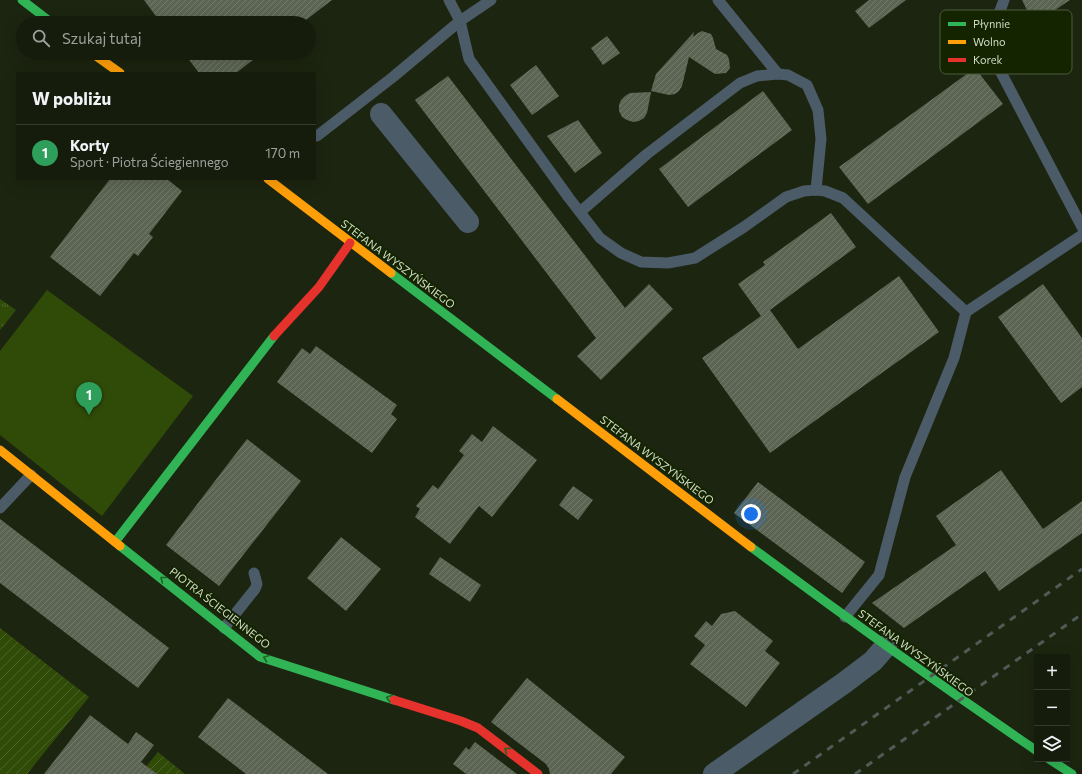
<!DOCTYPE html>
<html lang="pl">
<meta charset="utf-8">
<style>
body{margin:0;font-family:Commissioner,sans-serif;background:#1e2515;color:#f1f3f6}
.controls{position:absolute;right:12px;bottom:12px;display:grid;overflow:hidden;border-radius:0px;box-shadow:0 4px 16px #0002}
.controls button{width:36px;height:36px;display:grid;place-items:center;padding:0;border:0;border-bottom:1px solid #343a2d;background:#151c0c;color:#f1f3f6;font:20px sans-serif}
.you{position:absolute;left:751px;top:514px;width:14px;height:14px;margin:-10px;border:3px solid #fff;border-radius:50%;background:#1a73e8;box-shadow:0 0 0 6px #1a73e833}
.badge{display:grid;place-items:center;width:26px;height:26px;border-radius:50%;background:#2563eb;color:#fff;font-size:13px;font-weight:700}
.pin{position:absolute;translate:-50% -33px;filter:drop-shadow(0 1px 2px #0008)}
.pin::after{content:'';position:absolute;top:21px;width:14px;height:12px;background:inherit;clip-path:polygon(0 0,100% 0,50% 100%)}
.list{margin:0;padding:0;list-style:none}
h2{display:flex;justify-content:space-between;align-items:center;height:52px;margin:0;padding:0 16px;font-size:17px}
h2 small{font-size:13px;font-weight:400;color:#9da19d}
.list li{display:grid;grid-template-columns:26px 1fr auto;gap:12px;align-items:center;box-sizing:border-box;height:56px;padding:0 16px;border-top:1px solid #343a2d}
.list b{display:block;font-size:15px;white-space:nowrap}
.list p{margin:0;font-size:13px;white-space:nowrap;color:#9da19d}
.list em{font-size:13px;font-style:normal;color:#9da19d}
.icon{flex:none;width:22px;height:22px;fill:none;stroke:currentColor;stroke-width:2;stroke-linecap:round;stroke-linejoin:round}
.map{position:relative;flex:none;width:1082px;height:774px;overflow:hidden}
.search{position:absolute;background:#151c0c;box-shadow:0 4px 16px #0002;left:16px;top:16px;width:300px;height:44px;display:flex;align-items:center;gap:10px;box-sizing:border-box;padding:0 14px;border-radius:22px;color:#9da19d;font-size:15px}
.panel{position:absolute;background:#151c0c;box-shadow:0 4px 16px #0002;left:16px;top:72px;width:300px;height:108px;border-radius:0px}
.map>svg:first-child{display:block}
</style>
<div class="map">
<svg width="1082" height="774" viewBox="0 0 1082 774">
<defs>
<pattern id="park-tufts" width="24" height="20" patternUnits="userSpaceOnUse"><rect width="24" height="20" fill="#304b08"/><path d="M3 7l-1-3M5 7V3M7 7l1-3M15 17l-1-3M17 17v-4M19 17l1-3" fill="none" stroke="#4d642a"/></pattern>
<pattern id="garden-furrows" width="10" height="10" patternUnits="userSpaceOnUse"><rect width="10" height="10" fill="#304b08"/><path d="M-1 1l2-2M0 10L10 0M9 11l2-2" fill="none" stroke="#4d642a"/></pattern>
<pattern id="building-hatch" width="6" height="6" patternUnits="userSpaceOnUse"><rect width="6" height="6" fill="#5c6453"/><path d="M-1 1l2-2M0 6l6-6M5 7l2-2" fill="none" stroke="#727a6a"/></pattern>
</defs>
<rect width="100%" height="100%" fill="#1c2510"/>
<polygon fill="url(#park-tufts)" points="0,299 16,310 0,330"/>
<g fill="url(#garden-furrows)">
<polygon points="0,628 89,697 27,774 0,774"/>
<polygon points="158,752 185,774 140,774"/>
</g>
<polygon fill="#304b08" points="47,290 193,396 102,516 0,435 0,351"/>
<g fill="url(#building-hatch)">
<polygon points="144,0 332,0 302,23 161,23"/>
<polygon points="869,0 906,0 869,28 855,11"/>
<polygon points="1022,0 1070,0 1034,24"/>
<polygon points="702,31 711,34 713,38 716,49 727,55 729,59 730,68 726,73 715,74 689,57 682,86 679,91 675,94 669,95 651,91 656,74 694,32 693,37 698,33"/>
<polygon points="607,36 620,53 603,65 591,48"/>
<polygon points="184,53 262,53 236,73 199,73"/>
<polygon points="536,65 559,96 532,115 510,85"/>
<polygon points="975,68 1003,104 868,204 839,167"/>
<polygon points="448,76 625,308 649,284 673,309 601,380 577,356 596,338 415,100"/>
<polygon points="763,91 792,130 688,207 659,169"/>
<polygon points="651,92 647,113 644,118 639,121 633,122 627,120 622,117 619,111 619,105 621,100 625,96 630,93"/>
<polygon points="578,120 602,153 575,173 547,136"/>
<polygon points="110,179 167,179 182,191 149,234 153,237 138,256 134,253 100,296 50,257"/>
<polygon points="831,213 856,247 770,310 798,349 899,276 939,332 770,453 702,358 761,316 738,284 765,265 763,262"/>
<polygon points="1043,284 1082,338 1082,387 1061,403 998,317"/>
<polygon points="316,346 397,405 391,414 397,419 372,453 277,382 302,348 310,354"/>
<polygon points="493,426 537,460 492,517 479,506 450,544 415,517 420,509 416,506 433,485 438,489 464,455 459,451 472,434 482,442"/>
<polygon points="247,439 301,481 219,586 166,545"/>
<polygon points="1001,470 1043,529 1082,501 1082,533 999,591 985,571 904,628 872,603 956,545 936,516"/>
<polygon points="758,482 865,562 842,593 734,513"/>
<polygon points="573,486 593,500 578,520 559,505"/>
<polygon points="0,519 169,648 138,688 0,583"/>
<polygon points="341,537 381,569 346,611 307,578"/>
<polygon points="440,557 481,585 470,602 429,574"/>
<polygon points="735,611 773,641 765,651 780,663 746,707 690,664 705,645 694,636 706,621 712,626 721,614"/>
<polygon points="527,678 625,757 611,774 550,774 549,769 546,764 491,722"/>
<polygon points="228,698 328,774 246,774 198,737"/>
<polygon points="90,715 128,744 136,732 154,745 141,762 157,774 44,774"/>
<polygon points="475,742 517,774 466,774 453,764 466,747 469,750"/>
</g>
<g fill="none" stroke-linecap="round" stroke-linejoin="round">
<g stroke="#4b5b68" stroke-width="11">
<polyline points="449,0 460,21 469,59 569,198 600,238 621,253 641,262 668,263 695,258 744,227 786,197 804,191 816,190 825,191 843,198 966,312 954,358 905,477 879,575 845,617"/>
<polyline points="718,0 778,74"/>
<polyline points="1004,0 994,27 996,63 1082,227"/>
<polyline points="317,136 393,77 460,21 491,0"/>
<polyline points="580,212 647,154 740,83 757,76 778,74 788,75 807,85 818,110 821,139 816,190"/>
<polyline points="966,312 1082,235"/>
<polyline points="0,508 31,475"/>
<polyline points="224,628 255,589 257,584 254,573"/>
</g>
<g stroke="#4b5b68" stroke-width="22">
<polyline points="381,114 468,222"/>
<polyline points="714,774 844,683 873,661 886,646"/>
</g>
<g stroke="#30b455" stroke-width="9">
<polyline points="22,0 52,23"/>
<polyline points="391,273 557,399"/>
<polyline points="115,542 274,336"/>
<polyline points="120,546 260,657 394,700"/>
<path d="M751 547C845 617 940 685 1037 751"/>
<polyline points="1049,759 1072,774"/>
</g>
<g stroke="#ff9f0a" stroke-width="9">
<polyline points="92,53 120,73"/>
<polyline points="268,179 391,273"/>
<polyline points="557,399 751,547"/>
<polyline points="0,450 120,546"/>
</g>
<g stroke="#e5322d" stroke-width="9">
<polyline points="274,336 319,287 350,243"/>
<polyline points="394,700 461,721 478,728 538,774"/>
</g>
<g stroke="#505b57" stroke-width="3" stroke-dasharray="7 7" stroke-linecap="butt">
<polyline points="793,774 1082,569"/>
<polyline points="855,774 1082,614"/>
</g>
</g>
<defs><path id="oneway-chevron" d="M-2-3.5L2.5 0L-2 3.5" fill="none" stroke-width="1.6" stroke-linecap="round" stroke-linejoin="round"/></defs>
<g stroke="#216526">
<use href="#oneway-chevron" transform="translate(163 579) rotate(-142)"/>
<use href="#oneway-chevron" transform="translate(266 658) rotate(-160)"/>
<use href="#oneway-chevron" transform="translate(389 698) rotate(-162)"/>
<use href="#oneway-chevron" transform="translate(507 750) rotate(-143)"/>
</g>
<g text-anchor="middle" stroke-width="4" stroke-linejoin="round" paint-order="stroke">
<g font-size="11" fill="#d0dcc6" stroke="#142400">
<text transform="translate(398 264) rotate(37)" y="4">STEFANA WYSZYŃSKIEGO</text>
<text transform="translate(657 460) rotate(37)" y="4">STEFANA WYSZYŃSKIEGO</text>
<text transform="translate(220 608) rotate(38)" y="4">PIOTRA ŚCIEGIENNEGO</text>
<text transform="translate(916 653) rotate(36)" y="4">STEFANA WYSZYŃSKIEGO</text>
</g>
</g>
<rect x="940" y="10" width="132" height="64" rx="6" fill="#142400" stroke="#4c5b3b" stroke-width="1"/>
<rect x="948" y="22" width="18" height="4" fill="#30b455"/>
<rect x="948" y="40" width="18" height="4" fill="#ff9f0a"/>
<rect x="948" y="58" width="18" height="4" fill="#e5322d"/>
<g font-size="11" fill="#d0dcc6">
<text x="973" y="28">Płynnie</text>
<text x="973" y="46">Wolno</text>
<text x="973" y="64">Korek</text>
</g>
</svg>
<div class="controls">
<button>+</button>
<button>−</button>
<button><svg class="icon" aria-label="layers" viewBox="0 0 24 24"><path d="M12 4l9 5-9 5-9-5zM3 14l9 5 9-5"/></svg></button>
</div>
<div class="you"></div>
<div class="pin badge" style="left:89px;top:415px;background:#2e9e5b">1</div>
<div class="search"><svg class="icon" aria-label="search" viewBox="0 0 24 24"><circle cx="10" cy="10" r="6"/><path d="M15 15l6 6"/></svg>Szukaj tutaj</div>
<section class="panel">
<h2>W pobliżu<small></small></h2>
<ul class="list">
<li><span class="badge" style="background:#2e9e5b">1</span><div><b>Korty</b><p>Sport · Piotra Ściegiennego</p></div><em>170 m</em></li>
</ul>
</section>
</div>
